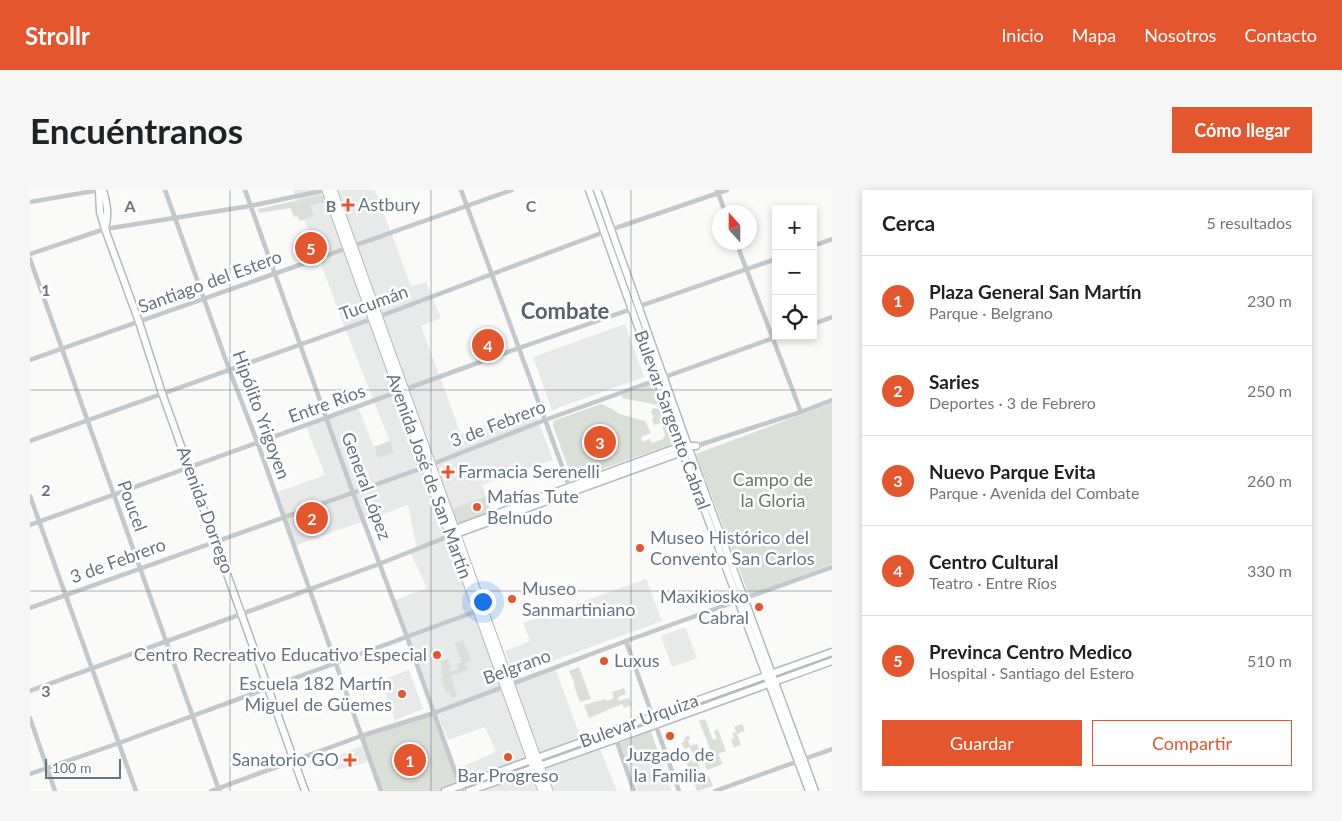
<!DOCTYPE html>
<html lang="es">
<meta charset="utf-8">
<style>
body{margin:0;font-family:Lato,sans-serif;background:#f6f6f6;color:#202124}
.controls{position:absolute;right:15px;top:15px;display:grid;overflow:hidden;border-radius:0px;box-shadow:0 2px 8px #0003}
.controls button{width:45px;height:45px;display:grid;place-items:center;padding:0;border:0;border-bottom:1px solid #e0e0e0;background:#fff;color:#202124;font:25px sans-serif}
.compass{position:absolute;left:682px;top:15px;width:45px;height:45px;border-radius:50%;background:#fff;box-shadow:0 2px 8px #0003;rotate:339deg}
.scale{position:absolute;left:15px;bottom:12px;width:76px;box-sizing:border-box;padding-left:5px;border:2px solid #657683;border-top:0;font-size:14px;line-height:18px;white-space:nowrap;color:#657683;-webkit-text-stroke:4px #fff;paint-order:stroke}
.you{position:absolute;left:452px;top:411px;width:18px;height:18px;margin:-12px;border:4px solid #fff;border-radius:50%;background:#1a73e8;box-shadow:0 0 0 8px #1a73e833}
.badge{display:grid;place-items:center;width:32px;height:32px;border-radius:50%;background:#e4572e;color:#fff;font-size:16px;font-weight:700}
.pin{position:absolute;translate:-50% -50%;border:2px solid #fff;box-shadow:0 1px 5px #0006}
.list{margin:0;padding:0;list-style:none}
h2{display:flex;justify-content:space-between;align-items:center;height:65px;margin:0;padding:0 20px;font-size:21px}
h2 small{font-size:16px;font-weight:400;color:#757577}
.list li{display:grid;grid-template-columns:32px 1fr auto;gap:15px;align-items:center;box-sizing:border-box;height:90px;padding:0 20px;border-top:1px solid #e0e0e0}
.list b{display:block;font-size:19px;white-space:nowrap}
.list p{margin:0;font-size:16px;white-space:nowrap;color:#757577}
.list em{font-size:16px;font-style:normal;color:#757577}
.actions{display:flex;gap:10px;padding:15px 20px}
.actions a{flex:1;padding:11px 0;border:1px solid #e4572e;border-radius:0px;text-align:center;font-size:18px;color:#e4572e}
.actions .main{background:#e4572e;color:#fff}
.icon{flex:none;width:28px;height:28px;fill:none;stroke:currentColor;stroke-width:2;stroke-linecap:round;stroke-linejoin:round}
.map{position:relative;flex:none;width:802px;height:601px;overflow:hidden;border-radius:0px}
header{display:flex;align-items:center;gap:30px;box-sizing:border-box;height:70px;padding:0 25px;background:#e4572e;color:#fff}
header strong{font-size:24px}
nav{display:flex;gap:28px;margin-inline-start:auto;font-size:18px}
.intro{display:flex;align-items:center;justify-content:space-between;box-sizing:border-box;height:120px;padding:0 30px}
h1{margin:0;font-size:35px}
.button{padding:12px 22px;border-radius:0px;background:#e4572e;color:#fff;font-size:18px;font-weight:700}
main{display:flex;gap:30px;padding:0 30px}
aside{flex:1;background:#fff;border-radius:0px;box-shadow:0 2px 8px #0003}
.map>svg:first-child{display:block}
</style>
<header>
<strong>Strollr</strong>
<nav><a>Inicio</a><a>Mapa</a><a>Nosotros</a><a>Contacto</a></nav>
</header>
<div class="intro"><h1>Encuéntranos</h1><a class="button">Cómo llegar</a></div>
<main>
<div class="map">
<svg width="802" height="601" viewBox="0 0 802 601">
<rect width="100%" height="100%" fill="#fafaf8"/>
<g fill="#e8e9e9">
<polygon points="263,0 345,0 381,96 396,92 411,128 391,136 431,244 503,217 523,270 452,295 456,306 422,319 412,321 475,497 525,478 556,562 570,559 587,601 439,601 440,600 429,578 466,562 455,537 418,550 363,411 397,398 380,362 387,359 378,315 264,356 245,303 295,285 276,236 328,217 348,267 364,262 315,138"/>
<polygon points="595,134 614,187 522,220 503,167"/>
<polygon points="616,389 632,431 484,485 475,461 500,451 493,433"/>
<polygon points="655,437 667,468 642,477 631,446"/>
<polygon points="379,480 393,519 365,530 351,490"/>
<polygon points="332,556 338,572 306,580 301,568"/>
<polygon points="627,559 642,601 608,601 596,570"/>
</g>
<g fill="#dadfd7">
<polygon points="292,5 298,12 280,15 284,26 270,31 267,26 264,27 260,18 229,23 228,19"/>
<polygon points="620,195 625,196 631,214 628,215 592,208 592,205"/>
<polygon points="802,213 802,374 719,405 666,264"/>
<polygon points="571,214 582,219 589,224 615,231 621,243 611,247 612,252 620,249 622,253 633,249 635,245 631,233 624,235 622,230 624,227 622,224 621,222 623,218 633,220 636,223 645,248 640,255 544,289 542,288 523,236 523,231"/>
<polygon points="360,251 364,262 348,268 344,257"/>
<polygon points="456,306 461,321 430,333 426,331 422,319"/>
<polygon points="433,450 441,471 435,473 438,480 421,486 427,506 422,508 419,502 416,503 411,488 413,487 411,481 413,480 410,472 418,469 421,477 419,478 421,482 428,479 427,474 432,472 425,453"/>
<polygon points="549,477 561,509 550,512 544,496 545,495 539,481"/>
<polygon points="594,498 596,504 588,507 589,511 599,508 602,515 594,518 592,514 559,528 554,515 575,509 577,511 584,508 582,502"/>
<polygon points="404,523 430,596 415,601 351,601 331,546"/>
<polygon points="675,529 683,550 687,549 684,541 688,540 696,561 688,564 693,574 677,580 673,569 683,566 669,531"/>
<polygon points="712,534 715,541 707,544 711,555 704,558 701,550 704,548 702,544 706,542 704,537"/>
<polygon points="621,541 627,559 596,570 590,553"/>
<polygon points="659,545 660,549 658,550 660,556 667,554 672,566 669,567 668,564 663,565 660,557 655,559 651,553 655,551 654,548"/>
<polygon points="661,567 663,573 667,571 670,579 661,582 660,583 670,581 670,584 669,584 673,588 679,586 683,596 667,601 655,569"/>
</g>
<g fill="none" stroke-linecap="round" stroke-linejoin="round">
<g stroke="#b3babf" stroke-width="9">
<g id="secondary">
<polyline points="69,0 70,22 75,39 109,132 132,203 275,601"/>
<path d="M73 0C77 14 79 25 75 38"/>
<polyline points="559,0 653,262 779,601"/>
<polyline points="567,0 662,267 785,601"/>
<polyline points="422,340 651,256 666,256"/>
<polyline points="423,345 655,261"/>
<polyline points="415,601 802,462"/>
<polyline points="439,601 603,543 802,471"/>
</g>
</g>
<g stroke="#b5babe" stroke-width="9">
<g id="primary">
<polyline points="296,0 512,601"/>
<polyline points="303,0 519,601"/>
</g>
</g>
<g stroke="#c3c8cc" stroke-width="4.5">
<polyline points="135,0 199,179 228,254 351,601"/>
<polyline points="215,0 323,303 377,447 432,601"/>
<polyline points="431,0 540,298"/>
<polyline points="687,0 695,22"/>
<polyline points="0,12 69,0 70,1"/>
<polyline points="706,52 771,222"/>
<polyline points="783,56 802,49"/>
<polyline points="0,64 75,39 220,16 296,0"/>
<polyline points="0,69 189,600"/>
<polyline points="783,134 802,127"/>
<polyline points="0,170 482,0"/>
<polyline points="0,251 353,125 574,42 697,0"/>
<polyline points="666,256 771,222 802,210"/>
<polyline points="0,306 106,601"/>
<polyline points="0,335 489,158 746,69"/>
<polyline points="0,418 395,277 515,230 749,146"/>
<polyline points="596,451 649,601"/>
<polyline points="0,501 349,374 412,349 419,342"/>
<polyline points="0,528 25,601"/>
<polyline points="586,549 604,601"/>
<polyline points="0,584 89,553 447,421"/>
<polyline points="181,601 331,546 404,523 596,451 802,377"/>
<polyline points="685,601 802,559"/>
</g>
<use href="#secondary" stroke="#fff" stroke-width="6"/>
<use href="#primary" stroke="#fff" stroke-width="7"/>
</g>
<path fill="none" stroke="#657683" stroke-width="1" stroke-opacity="0.55" d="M200 0V601M401 0V601M601 0V601M0 200H802M0 401H802"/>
<g fill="#e4572e" stroke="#fff" stroke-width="2">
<path d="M315.5 7.5h5v5h5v5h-5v5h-5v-5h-5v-5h5z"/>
<path d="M415.5 274.5h5v5h5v5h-5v5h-5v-5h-5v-5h5z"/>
<circle cx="447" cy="317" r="5"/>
<circle cx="610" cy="358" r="5"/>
<circle cx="482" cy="409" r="5"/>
<circle cx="729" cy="417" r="5"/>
<circle cx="407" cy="465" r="5"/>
<circle cx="574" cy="471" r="5"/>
<circle cx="372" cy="504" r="5"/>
<circle cx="640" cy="546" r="5"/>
<circle cx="478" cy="567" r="5"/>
<path d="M317.5 562.5h5v5h5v5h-5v5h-5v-5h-5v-5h5z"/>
</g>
<g text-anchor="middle" stroke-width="5" stroke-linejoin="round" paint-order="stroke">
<g font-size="18" fill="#657683" stroke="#fff" text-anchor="start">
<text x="328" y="21">Astbury</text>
<text x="428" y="288">Farmacia Serenelli</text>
<text x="457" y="313">Matías Tute<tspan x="457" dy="21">Belnudo</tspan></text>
<text x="620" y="354">Museo Histórico del<tspan x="620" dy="21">Convento San Carlos</tspan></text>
<text x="492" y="405">Museo<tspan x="492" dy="21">Sanmartiniano</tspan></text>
<text x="719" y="413" text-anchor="end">Maxikiosko<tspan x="719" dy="21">Cabral</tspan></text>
<text x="397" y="471" text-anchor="end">Centro Recreativo Educativo Especial</text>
<text x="584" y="477">Luxus</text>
<text x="362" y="500" text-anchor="end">Escuela 182 Martín<tspan x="362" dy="21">Miguel de Güemes</tspan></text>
<text x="640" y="571" text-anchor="middle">Juzgado de<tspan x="640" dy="21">la Familia</tspan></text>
<text x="309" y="576" text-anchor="end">Sanatorio GO</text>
<text x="478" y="592" text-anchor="middle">Bar Progreso</text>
</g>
<g font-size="18" fill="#657683" stroke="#fff">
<text transform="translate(180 92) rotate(-20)" y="6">Santiago del Estero</text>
<text transform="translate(344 113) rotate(-20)" y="6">Tucumán</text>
<text transform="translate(297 214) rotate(-20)" y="6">Entre Ríos</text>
<text transform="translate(231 225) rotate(70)" y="6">Hipólito Yrigoyen</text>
<text transform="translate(642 230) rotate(70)" y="6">Bulevar Sargento Cabral</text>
<text transform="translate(468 234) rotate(-21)" y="6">3 de Febrero</text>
<text transform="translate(399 286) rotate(70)" y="6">Avenida José de San Martín</text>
<text transform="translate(336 296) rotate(70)" y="6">General López</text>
<text transform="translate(102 316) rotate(70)" y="6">Poucel</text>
<text transform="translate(175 320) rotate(70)" y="6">Avenida Dorrego</text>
<text transform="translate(88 371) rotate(-20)" y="6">3 de Febrero</text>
<text transform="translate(487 477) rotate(-20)" y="6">Belgrano</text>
<text transform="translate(609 531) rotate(-20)" y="6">Bulevar Urquiza</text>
</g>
<g font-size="18" fill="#687a64" stroke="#fff">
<text x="743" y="296">Campo de<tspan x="743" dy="21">la Gloria</tspan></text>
</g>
<g font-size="22" font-weight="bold" fill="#57646e" stroke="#fff">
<text x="535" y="129">Combate</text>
</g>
</g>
<g font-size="16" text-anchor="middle" font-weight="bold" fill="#657683" stroke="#fff" stroke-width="5" stroke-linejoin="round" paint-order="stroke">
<text x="100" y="22">A</text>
<text x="301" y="22">B</text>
<text x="501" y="22">C</text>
<text x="16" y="106">1</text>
<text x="16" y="306">2</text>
<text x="16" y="507">3</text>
</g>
</svg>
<div class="controls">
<button>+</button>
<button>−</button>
<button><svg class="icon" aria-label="locate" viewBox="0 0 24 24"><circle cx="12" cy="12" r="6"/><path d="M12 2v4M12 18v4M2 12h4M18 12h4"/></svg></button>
</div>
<svg class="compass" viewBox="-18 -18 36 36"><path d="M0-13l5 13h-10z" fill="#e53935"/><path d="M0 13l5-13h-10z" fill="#757577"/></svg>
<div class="scale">100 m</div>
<div class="you"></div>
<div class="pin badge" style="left:380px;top:570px">1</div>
<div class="pin badge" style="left:282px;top:328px">2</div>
<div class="pin badge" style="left:570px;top:252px">3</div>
<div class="pin badge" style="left:458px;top:155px">4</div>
<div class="pin badge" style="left:281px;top:58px">5</div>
</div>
<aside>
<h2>Cerca<small>5 resultados</small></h2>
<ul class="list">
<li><span class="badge">1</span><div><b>Plaza General San Martín</b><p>Parque · Belgrano</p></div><em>230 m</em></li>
<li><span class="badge">2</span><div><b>Saries</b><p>Deportes · 3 de Febrero</p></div><em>250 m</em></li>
<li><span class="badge">3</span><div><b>Nuevo Parque Evita</b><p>Parque · Avenida del Combate</p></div><em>260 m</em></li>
<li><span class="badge">4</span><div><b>Centro Cultural</b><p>Teatro · Entre Ríos</p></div><em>330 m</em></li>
<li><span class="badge">5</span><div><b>Previnca Centro Medico</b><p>Hospital · Santiago del Estero</p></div><em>510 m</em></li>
</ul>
<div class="actions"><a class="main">Guardar</a><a>Compartir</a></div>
</aside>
</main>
